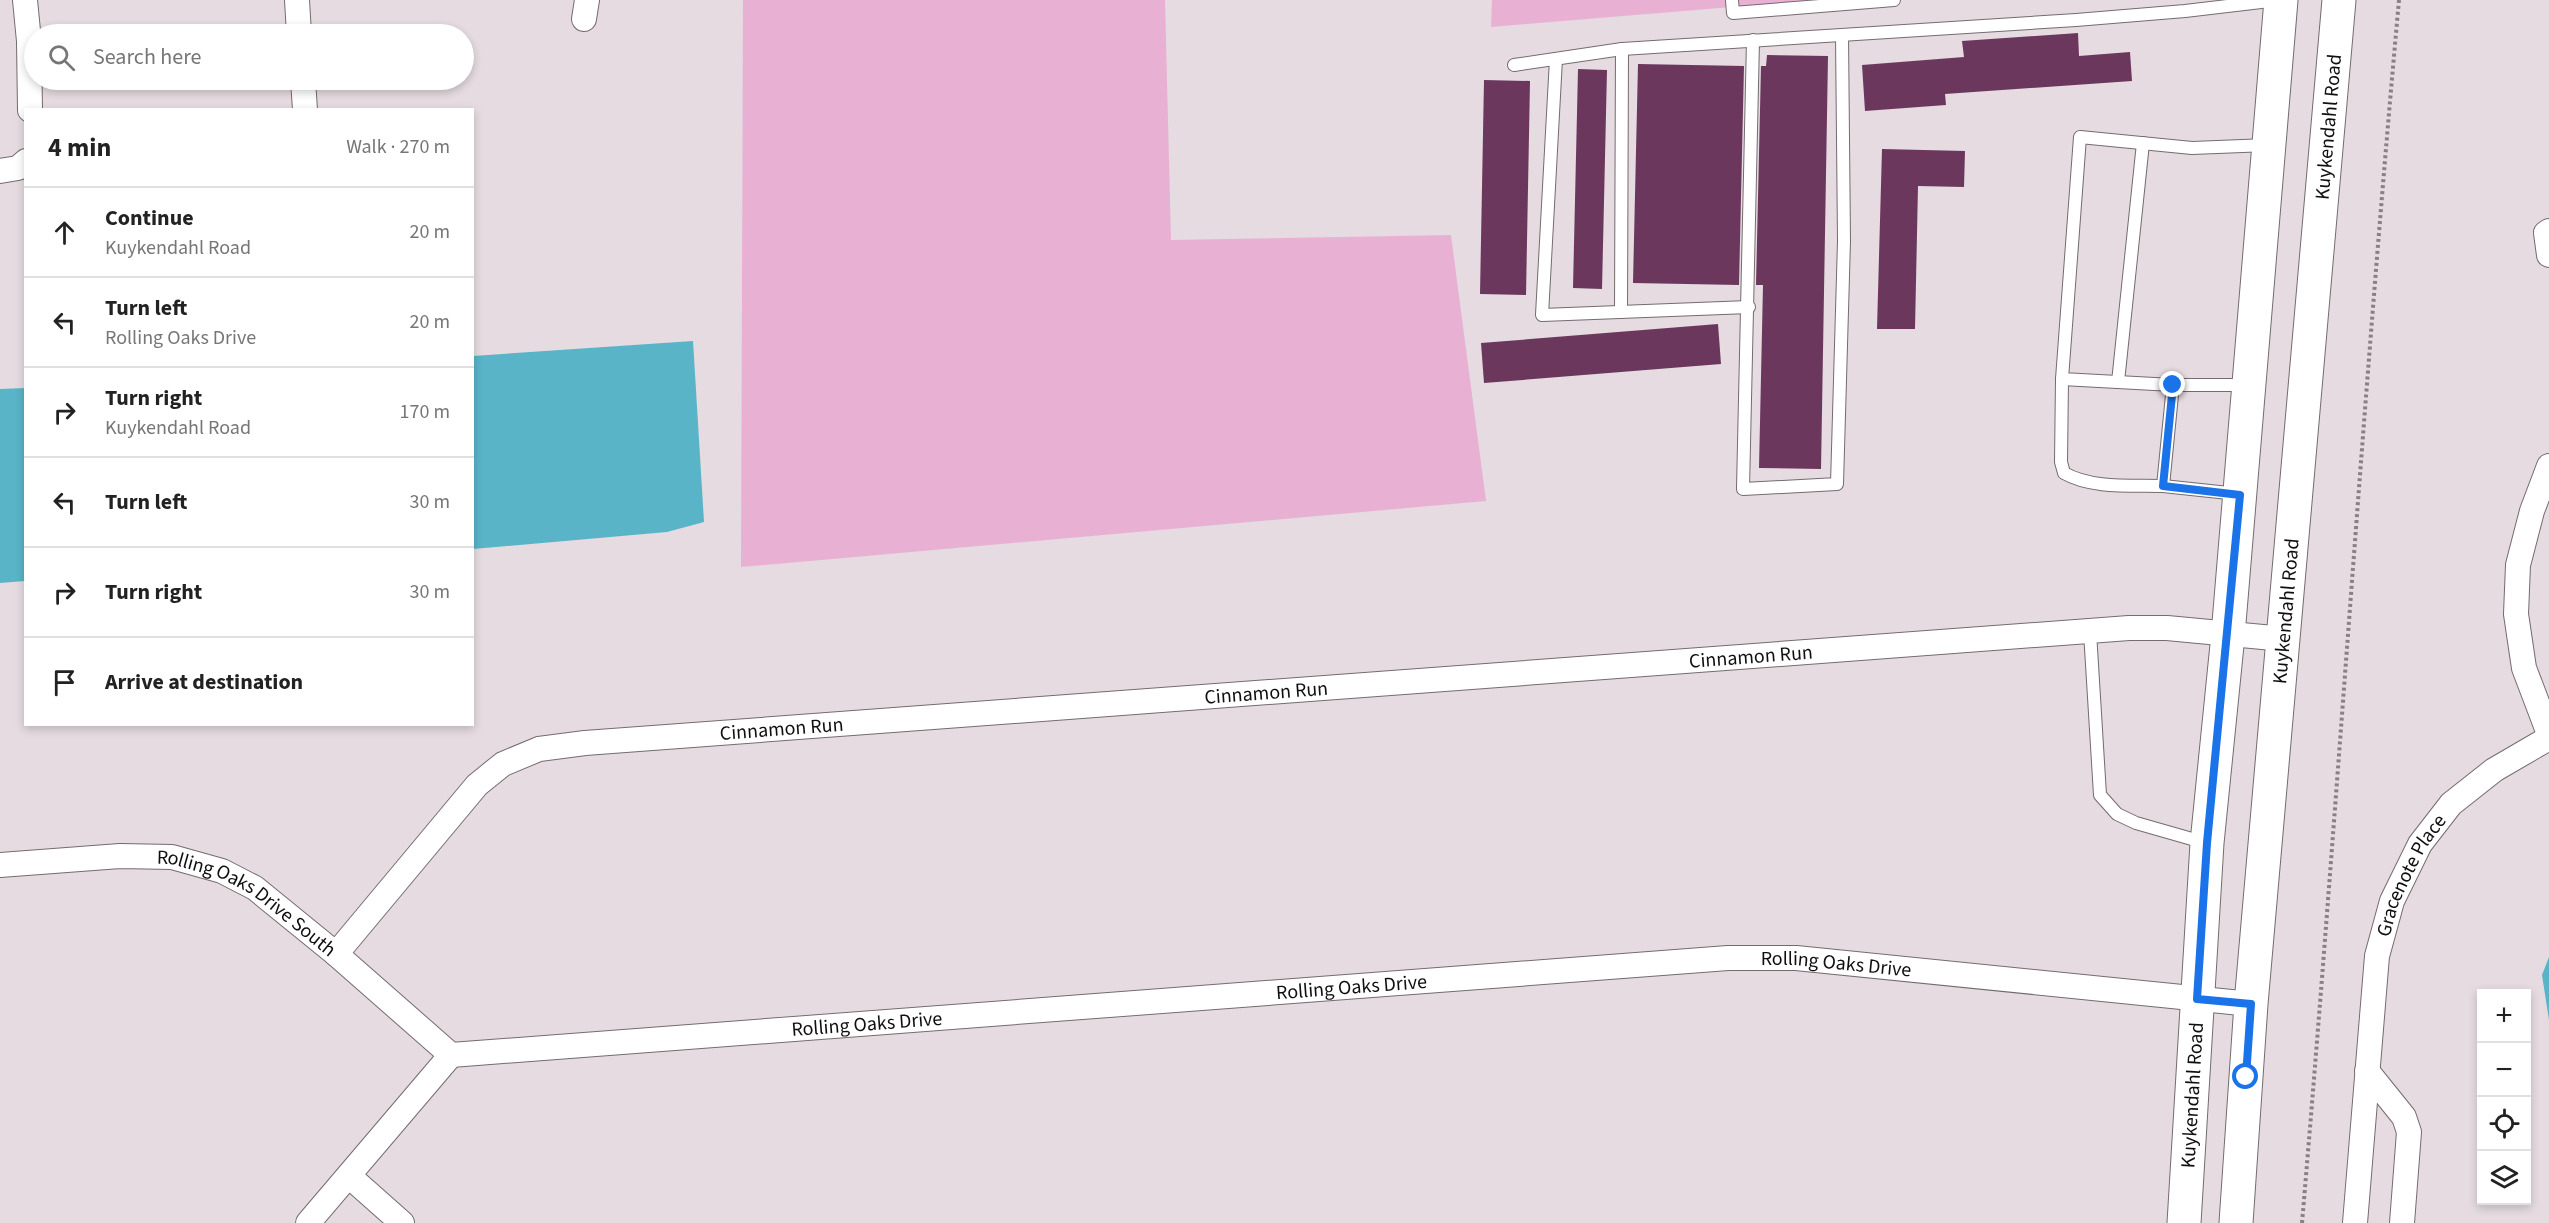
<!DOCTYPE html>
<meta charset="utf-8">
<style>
body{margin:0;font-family:"Source Sans 3",sans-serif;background:#f6f6f6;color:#222}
.controls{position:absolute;right:18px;bottom:18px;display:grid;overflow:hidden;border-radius:0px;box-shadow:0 3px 9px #0003}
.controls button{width:54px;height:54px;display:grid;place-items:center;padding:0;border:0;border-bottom:2px solid #e0e0e0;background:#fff;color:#222;font:30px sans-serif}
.stop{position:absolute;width:18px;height:18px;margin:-14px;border:4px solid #1a73e8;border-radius:50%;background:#fff}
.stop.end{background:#1a73e8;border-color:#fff;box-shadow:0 2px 6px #0008}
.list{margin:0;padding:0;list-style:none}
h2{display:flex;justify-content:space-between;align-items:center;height:78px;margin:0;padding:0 24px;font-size:26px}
h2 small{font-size:20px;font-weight:400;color:#767676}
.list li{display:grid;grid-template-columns:39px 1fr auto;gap:18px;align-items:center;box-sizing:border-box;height:90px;padding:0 24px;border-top:2px solid #e0e0e0}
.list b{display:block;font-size:22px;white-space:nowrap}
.list p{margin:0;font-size:20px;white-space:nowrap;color:#767676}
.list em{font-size:20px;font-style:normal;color:#767676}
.icon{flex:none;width:33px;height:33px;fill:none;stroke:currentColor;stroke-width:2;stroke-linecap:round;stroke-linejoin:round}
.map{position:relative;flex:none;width:2549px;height:1223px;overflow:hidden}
.search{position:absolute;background:#fff;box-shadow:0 3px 9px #0003;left:24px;top:24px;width:450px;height:66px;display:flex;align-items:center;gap:15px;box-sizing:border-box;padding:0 21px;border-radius:33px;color:#767676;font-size:22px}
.panel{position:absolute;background:#fff;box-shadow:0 3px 9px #0003;left:24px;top:108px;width:450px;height:618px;border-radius:0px}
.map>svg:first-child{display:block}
</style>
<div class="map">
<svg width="2549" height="1223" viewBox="0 0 2549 1223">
<rect width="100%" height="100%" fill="#e5dbe1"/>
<g fill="#e8b1d4">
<polygon points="743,0 1165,0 1171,240 1451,235 1486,501 741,567"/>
<polygon points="1492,0 1816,0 1491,27"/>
</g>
<g fill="#59b4c8">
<polygon points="693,341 704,522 667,532 473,549 473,356"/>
<polygon points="25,388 25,581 0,583 0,389"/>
<polygon points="2549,957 2549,1020 2542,975"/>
</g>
<g fill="#6c375c">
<polygon points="2078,33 2079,56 2130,52 2132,81 1945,94 1946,105 1865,111 1862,65 1964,57 1962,41"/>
<polygon points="1767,55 1828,56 1821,469 1759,468 1763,285 1756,285 1761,66 1766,66"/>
<polygon points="1638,64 1744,66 1739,285 1633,283"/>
<polygon points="1578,69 1607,70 1602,289 1573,288"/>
<polygon points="1484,80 1530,81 1526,295 1480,294"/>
<polygon points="1882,149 1965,151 1964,187 1918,186 1915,329 1877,329"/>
<polygon points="1718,324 1721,364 1484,383 1481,343"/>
</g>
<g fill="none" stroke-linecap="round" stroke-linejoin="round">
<g stroke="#746b70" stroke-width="14">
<g id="service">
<polyline points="1732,0 1733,13 1894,0"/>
<polyline points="1753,40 1743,489 1837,484 1844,241 1842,35"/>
<polyline points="1556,59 1542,315 1749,307"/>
<polyline points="1514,65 1622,49 2076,20 2185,11 2278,0"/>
<polyline points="1621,312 1622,49"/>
<path d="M2062 379 2061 462 2064 473C2092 489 2132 485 2163 486"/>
<polyline points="2118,382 2143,143"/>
<polyline points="2173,385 2163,486 2238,494"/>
<polyline points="2247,385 2173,385 2062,379 2080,137 2192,148 2268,145"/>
<polyline points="2090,632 2100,795 2117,814 2136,823 2206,843"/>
</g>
</g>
<g stroke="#746b70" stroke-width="26">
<g id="minor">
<polyline points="25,0 29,41 30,110"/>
<polyline points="297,0 299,34"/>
<polyline points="584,19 587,0"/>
<polyline points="303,80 305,110"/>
<polyline points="0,171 18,168 26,161"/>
<polyline points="2549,231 2546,233 2549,255"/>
<polyline points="2549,466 2532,511 2518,565 2516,614 2524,668 2549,734"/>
<path id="s1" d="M0 865 120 856 172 857 222 871 255 888 336 954 451 1055"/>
<path id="s2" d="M336 954 477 785 503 764 539 749 585 743 2129 628H2167L2284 639"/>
<path id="s3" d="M451 1055 1728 958H1796L2251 1004"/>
<polyline points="2367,1071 2404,1117 2409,1132 2402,1223"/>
<polyline points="349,1176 402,1223"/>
<polyline points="308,1223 451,1055"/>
<path id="s4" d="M2355 1223 2377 956 2392 901 2420 844 2451 804 2494 770 2549 738"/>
</g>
</g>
<g stroke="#746b70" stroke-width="35">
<g id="secondary">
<path id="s5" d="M2184 1223 2207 843 2228 635 2281 0"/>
<path id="s6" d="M2236 1223 2251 1004 2339 0"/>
</g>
</g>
<path stroke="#878084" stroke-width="4" stroke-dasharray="3 3" stroke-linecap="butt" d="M2302 1223C2337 815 2362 407 2399 0"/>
<use href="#service" stroke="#fff" stroke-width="12"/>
<use href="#minor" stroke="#fff" stroke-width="24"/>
<use href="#secondary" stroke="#fff" stroke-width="33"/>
</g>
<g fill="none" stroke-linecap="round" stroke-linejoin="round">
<polyline stroke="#1a73e8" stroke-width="8" points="2173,385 2163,486 2240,495 2207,843 2197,999 2251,1004 2246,1077"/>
</g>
<g text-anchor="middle" stroke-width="6" stroke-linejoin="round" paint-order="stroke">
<g font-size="20" fill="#110e10" stroke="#fff">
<text dy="7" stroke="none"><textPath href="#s6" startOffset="1100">Kuykendahl Road</textPath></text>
<text dy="7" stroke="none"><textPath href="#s6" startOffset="614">Kuykendahl Road</textPath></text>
<text dy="7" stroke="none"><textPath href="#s2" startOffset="1508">Cinnamon Run</textPath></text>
<text dy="7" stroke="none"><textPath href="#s2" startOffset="1022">Cinnamon Run</textPath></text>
<text dy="7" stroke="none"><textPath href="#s2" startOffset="536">Cinnamon Run</textPath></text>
<text dy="7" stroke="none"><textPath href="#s4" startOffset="356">Gracenote Place</textPath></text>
<text dy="7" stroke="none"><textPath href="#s1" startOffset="260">Rolling Oaks Drive South</textPath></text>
<text dy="7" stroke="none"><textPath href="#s3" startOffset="1389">Rolling Oaks Drive</textPath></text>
<text dy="7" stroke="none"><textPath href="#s3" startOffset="903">Rolling Oaks Drive</textPath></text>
<text dy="7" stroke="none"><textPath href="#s3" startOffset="417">Rolling Oaks Drive</textPath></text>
<text dy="7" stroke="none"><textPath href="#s5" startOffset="128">Kuykendahl Road</textPath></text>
</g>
</g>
</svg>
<div class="controls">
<button>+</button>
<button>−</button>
<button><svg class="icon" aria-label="locate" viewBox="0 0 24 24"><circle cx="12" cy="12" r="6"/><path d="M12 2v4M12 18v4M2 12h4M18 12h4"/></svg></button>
<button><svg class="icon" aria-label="layers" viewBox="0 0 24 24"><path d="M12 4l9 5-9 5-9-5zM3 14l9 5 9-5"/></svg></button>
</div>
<div class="stop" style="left:2246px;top:1077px"></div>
<div class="stop end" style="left:2173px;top:385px"></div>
<div class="search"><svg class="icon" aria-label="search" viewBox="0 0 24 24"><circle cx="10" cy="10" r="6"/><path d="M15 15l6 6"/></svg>Search here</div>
<section class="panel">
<h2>4 min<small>Walk · 270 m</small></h2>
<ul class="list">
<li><svg class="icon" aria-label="ahead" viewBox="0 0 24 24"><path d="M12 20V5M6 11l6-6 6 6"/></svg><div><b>Continue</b><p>Kuykendahl Road</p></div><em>20 m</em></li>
<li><svg class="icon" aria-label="left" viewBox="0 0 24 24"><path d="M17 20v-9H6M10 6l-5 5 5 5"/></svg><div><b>Turn left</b><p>Rolling Oaks Drive</p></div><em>20 m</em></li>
<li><svg class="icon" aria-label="right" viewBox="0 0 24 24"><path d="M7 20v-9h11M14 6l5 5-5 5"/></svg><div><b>Turn right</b><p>Kuykendahl Road</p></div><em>170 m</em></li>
<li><svg class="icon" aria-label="left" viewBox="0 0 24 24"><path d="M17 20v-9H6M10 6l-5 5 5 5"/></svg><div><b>Turn left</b></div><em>30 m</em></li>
<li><svg class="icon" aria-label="right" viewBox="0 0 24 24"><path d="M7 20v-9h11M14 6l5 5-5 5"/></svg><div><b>Turn right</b></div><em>30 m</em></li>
<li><svg class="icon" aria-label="arrive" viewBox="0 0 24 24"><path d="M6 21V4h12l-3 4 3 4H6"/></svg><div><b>Arrive at destination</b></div></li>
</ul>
</section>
</div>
